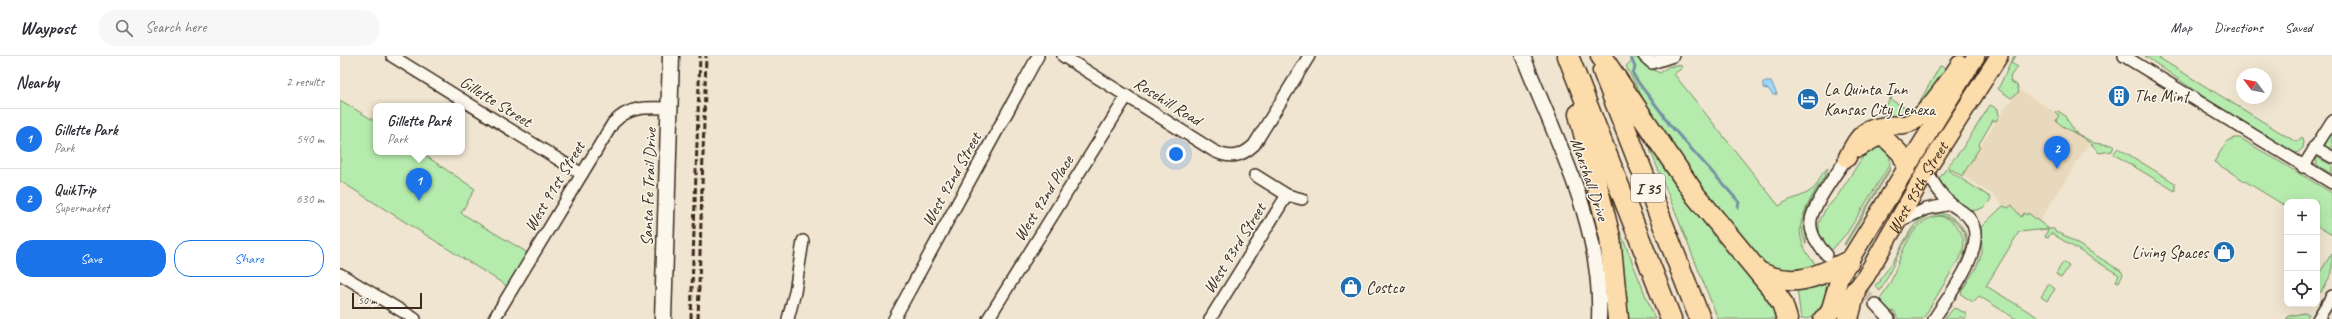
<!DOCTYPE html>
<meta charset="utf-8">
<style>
body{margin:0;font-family:Caveat,sans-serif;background:#f7f7f7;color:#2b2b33}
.controls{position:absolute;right:12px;bottom:12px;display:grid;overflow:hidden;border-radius:8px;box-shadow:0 4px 16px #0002}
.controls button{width:36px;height:36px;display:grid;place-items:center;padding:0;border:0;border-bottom:1px solid #e1e1e2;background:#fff;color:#2b2b33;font:20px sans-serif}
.compass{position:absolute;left:1896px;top:12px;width:36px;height:36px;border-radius:50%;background:#fff;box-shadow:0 4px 16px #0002;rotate:302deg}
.scale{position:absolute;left:12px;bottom:10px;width:70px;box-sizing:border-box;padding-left:4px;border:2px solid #3b2a1e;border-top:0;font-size:11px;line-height:14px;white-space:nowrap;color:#3b2a1e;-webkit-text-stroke:3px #fbf7ec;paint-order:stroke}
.you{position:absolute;left:836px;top:98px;width:14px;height:14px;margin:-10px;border:3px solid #fff;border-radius:50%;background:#1a73e8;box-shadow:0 0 0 6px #1a73e833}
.badge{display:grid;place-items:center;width:26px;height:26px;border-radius:50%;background:#1a73e8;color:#fff;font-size:13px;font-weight:700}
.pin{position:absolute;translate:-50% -33px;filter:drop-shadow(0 1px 2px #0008)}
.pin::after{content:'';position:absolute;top:21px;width:14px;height:12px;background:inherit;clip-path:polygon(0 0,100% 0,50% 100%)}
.popup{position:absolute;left:33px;top:47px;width:92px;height:52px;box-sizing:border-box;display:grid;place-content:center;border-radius:8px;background:#fff;filter:drop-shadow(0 1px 3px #0005);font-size:13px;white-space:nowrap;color:#7c7c81}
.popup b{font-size:15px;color:#2b2b33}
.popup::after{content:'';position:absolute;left:50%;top:100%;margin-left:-8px;border:8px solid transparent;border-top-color:#fff}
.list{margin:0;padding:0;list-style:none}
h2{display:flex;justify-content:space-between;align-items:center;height:52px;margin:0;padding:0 16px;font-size:17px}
h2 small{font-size:13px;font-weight:400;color:#7c7c81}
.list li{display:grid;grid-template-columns:26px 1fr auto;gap:12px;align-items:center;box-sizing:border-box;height:60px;padding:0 16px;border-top:1px solid #e1e1e2}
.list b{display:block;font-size:15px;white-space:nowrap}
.list p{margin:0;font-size:13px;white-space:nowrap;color:#7c7c81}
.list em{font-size:13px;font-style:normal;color:#7c7c81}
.actions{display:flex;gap:8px;padding:12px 16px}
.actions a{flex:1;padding:9px 0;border:1px solid #1a73e8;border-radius:16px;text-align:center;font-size:14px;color:#1a73e8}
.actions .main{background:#1a73e8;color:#fff}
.icon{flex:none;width:22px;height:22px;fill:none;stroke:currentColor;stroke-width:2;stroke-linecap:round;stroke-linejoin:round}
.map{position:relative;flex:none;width:1992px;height:263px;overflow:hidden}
header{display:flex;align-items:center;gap:24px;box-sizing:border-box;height:56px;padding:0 20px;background:#fff;border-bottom:1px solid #e1e1e2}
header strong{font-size:19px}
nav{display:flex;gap:22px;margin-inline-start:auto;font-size:14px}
.search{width:280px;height:36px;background:#f7f7f7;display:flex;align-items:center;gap:10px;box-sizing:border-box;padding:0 14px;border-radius:16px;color:#7c7c81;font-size:15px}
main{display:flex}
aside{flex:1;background:#fff}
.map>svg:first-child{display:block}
</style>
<header>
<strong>Waypost</strong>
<div class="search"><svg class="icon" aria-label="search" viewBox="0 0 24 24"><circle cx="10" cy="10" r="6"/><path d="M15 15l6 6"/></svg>Search here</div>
<nav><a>Map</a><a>Directions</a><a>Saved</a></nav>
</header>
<main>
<aside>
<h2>Nearby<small>2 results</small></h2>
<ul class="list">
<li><span class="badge">1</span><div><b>Gillette Park</b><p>Park</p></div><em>540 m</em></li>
<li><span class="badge">2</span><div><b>QuikTrip</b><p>Supermarket</p></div><em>630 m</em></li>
</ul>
<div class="actions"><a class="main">Save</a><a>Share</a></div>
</aside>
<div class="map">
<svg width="1992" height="263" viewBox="0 0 1992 263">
<rect width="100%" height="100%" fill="#f0e5d0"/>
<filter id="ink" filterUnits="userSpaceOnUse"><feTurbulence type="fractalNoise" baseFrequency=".025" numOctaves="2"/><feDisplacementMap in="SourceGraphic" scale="8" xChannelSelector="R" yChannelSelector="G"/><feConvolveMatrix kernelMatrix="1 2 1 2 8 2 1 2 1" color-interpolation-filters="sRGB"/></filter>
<g filter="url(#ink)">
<polygon fill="#e9d9bc" points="1679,34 1720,59 1716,65 1749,87 1699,166 1684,158 1682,162 1663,150 1654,139 1622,120 1659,60"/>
<g fill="#b5ebad" stroke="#788a66">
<polygon points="1614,0 1618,0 1610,13 1589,35 1576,55 1566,61 1545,61 1545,52 1553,37 1551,44 1571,55 1577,50 1600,10 1606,12"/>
<polygon points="1674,0 1676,0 1671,7 1678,11 1671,19 1670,25 1677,29 1679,36 1671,42 1658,33"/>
<polygon points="1805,0 1816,0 1956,86 1962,81 1964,86 1963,92 1957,97 1950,95 1877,50"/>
<path d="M1296 1 1305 10 1320 17 1329 10 1332 11V9L1342 10V12L1334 18 1439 150C1449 142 1462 142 1473 133 1479 128 1480 117 1488 112 1472 149 1441 170 1477 210L1463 216 1430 215C1375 158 1321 81 1286 10Z"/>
<polygon points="0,44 36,66 36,96 80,96 135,133 121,157 188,197 167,230 0,125"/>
<polygon points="1650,49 1658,53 1659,60 1656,65 1653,64 1639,88 1640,91 1622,120 1607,111 1622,93"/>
<path d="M1718 55 1724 59 1736 77 1754 87 1772 89 1774 90 1772 95 1759 97C1750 82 1727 75 1716 65L1719 59 1716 57Z"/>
<polygon points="1992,73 1992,97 1984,91"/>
<polygon points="1895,82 1900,82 1992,137 1992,179 1977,170 1977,146 1947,146 1947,151 1874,106 1887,85"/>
<polygon points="1315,91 1413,219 1442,263 1378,263 1310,93"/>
<path d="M1533 92C1541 91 1546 94 1550 101V108L1507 177 1490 196 1482 186 1484 185 1483 181 1480 182 1479 179V167L1485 154 1498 139 1524 99Z"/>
<polygon points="1778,92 1835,127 1835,135 1773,98"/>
<polygon points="1976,101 1992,109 1992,118 1977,109"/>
<polygon points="1551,110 1550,114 1505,189 1504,188"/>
<path d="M1606 113 1650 141 1651 143C1639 162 1620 154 1607 141 1603 137 1600 129 1598 124Z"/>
<path d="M1490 115 1466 161V188C1454 167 1475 130 1490 115Z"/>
<polygon points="1672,149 1681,161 1684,157 1687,159 1688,157 1709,173 1714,173 1716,177 1720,177 1781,215 1783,219 1779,226 1776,225 1779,219 1711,177 1708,182 1705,181 1708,173 1679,176 1646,230 1701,263 1676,263 1639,240 1633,246 1622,239 1621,236 1636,212 1642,197 1641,171 1663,150 1668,152"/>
<path d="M1590 157C1618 153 1640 186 1620 208 1621 204 1625 197 1626 191 1628 170 1609 157 1590 159Z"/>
<path d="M1586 159 1587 161C1566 172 1552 215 1540 235L1535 229 1541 225 1540 224C1543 218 1548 214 1551 208 1563 193 1568 169 1586 159Z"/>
<path d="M1600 160C1617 165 1628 180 1622 198L1583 263H1558L1554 255 1550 256 1538 245C1543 238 1549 230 1552 223 1560 203 1571 161 1600 160Z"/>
<polygon points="1281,178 1315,263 1284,263 1276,180"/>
<polygon points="1992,197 1992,217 1981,236 1977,237 1977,221"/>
<polygon points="1723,206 1729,210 1721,222 1716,218"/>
<path d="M1480 225 1488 233C1483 251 1483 263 1461 263L1457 232Z"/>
<polygon points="1709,228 1715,233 1707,245 1701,241"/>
<polygon points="1614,252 1626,257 1626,263 1619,261 1618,263 1604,263"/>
<polygon points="1964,257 1969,258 1966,263 1946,263 1949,260"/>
</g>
<polygon fill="#9cd8fd" stroke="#7592a4" points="1423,26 1431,26 1437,38 1433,39 1428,33 1423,32"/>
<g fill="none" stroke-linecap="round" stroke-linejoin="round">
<path stroke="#7592a4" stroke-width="3" d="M1290 0 1295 11 1293 18C1303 36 1319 50 1329 68L1399 146 1398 152"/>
<polyline stroke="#ccc0ac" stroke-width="11" stroke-dasharray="11 5.5" stroke-linecap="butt" points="1499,211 1535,248"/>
<g stroke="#3b2a1e" stroke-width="14">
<g id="minor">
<polyline points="52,0 242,118"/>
<path d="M723 0 874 95C890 103 901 101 914 89L969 0"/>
<polyline points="1304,0 1312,7 1333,0"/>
<polyline points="1784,0 1992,127"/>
<polyline points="1974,91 1992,101"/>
<polyline points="1963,111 1992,65"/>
<path d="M1587 115C1593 127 1600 138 1610 147 1616 153 1624 155 1629 162 1651 189 1608 240 1594 263"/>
<polyline points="915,119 947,139 962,143"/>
<polyline points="1557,166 1586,153 1611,148"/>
<path d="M1487 199C1479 191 1469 177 1471 164 1473 149 1498 115 1507 102"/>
<polyline points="0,218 75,263"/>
<polyline points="1535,248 1549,263"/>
<path d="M154 263 273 67C289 50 306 51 328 52"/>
<polyline points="448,263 455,236 463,185"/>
<polyline points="554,263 698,0"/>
<polyline points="648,263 787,40"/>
<polyline points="870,263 947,139"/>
<polyline points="1978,263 1992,240"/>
</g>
</g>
<g stroke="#3b2a1e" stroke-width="17">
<path id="tertiary" d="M1183 0C1216 85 1263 169 1259 263"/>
</g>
<g stroke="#3b2a1e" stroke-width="19">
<polyline id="secondary" points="323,263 331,0"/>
</g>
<g stroke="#3b2a1e" stroke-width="20">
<g id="primary">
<polyline points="1519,92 1536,82 1545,82 1561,98 1567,113"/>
<path d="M1507 102C1518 78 1525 70 1553 69 1560 69 1568 69 1574 65 1588 55 1610 23 1620 8"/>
<polyline points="1488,261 1499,223 1509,205 1636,0"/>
<path id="s1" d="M1482 263 1515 235 1526 220 1591 107 1659 0"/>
</g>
</g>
<g stroke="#3b2a1e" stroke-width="23">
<g id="motorway">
<polyline points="1228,0 1331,263"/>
<polyline points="1261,0 1356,140 1434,235 1442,247 1447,263"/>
<polyline points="1263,15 1360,263"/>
<polyline points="1239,58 1270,181 1278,263"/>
<path d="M1419 216C1454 233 1476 221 1509 205"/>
<polyline points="1508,263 1515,235"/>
</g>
</g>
<use href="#minor" stroke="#fbf7ec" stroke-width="11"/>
<use href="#tertiary" stroke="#fbf7ec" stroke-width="14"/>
<use href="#secondary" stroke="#fbf7ec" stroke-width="16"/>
<use href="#primary" stroke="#fddcac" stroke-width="17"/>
<use href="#motorway" stroke="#fddcac" stroke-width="20"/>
<g stroke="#3b2a1e" stroke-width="3" stroke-dasharray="6 3" stroke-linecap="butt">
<polyline points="351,263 360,0"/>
<polyline points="358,263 366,0"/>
</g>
</g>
</g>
<defs>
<g id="building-disc" transform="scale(1.15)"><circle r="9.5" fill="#1f6fb2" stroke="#fbf7ec"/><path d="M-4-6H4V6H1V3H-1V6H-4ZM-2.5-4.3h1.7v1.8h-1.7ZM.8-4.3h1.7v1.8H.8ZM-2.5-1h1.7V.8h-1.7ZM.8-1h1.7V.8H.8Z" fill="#fff"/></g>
<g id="hotel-disc" transform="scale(1.15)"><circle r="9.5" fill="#1f6fb2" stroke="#fbf7ec"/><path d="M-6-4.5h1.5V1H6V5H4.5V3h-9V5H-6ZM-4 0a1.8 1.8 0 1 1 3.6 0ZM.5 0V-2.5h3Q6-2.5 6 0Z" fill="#fff"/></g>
<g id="shop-disc" transform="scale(1.15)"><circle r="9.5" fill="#1f6fb2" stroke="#fbf7ec"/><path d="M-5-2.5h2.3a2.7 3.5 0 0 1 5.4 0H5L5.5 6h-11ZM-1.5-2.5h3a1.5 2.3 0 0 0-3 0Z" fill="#fff"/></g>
</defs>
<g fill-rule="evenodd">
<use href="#building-disc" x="1779" y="40"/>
<use href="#hotel-disc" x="1468" y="43"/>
<use href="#shop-disc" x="1884" y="196"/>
<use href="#shop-disc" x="1011" y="231"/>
</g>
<g text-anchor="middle" stroke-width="3" stroke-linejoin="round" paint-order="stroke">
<rect fill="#fbf7ec" stroke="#75685c" stroke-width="1" x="1291" y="118" width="34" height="28" rx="3"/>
<g font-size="16" font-weight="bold" fill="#3b2a1e">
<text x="1308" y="138">I 35</text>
</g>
<g font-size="17" fill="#3b2a1e" stroke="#fbf7ec" text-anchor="start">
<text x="1484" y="39">La Quinta Inn<tspan x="1484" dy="20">Kansas City Lenexa</tspan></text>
<text x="1794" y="46">The Mint</text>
<text x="1868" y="202" text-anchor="end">Living Spaces</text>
<text x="1026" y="237">Costco</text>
</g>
<g font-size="17" fill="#3b2a1e" stroke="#fbf7ec">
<text transform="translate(156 45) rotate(32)" y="6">Gillette Street</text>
<text transform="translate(828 45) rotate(32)" y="6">Rosehill Road</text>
<text transform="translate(611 123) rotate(-61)" y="6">West 92nd Street</text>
<text transform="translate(1250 123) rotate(71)" y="6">Marshall Drive</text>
<text transform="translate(214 130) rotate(-59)" y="6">West 91st Street</text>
<text transform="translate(308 131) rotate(-88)" y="6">Santa Fe Trail Drive</text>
<text dy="6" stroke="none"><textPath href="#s1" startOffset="164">West 95th Street</textPath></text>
<text transform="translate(703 142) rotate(-58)" y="6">West 92nd Place</text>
<text transform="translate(894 192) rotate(-58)" y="6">West 93rd Street</text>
</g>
</g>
</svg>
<div class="controls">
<button>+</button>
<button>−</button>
<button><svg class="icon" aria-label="locate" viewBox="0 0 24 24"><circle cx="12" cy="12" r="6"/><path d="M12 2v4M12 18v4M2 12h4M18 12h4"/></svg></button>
</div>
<svg class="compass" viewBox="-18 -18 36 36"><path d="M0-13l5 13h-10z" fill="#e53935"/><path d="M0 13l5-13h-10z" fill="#7c7c81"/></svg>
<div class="scale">50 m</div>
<div class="you"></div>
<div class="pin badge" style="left:79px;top:145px">1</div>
<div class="popup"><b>Gillette Park</b>Park</div>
<div class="pin badge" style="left:1717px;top:113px">2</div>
</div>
</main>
